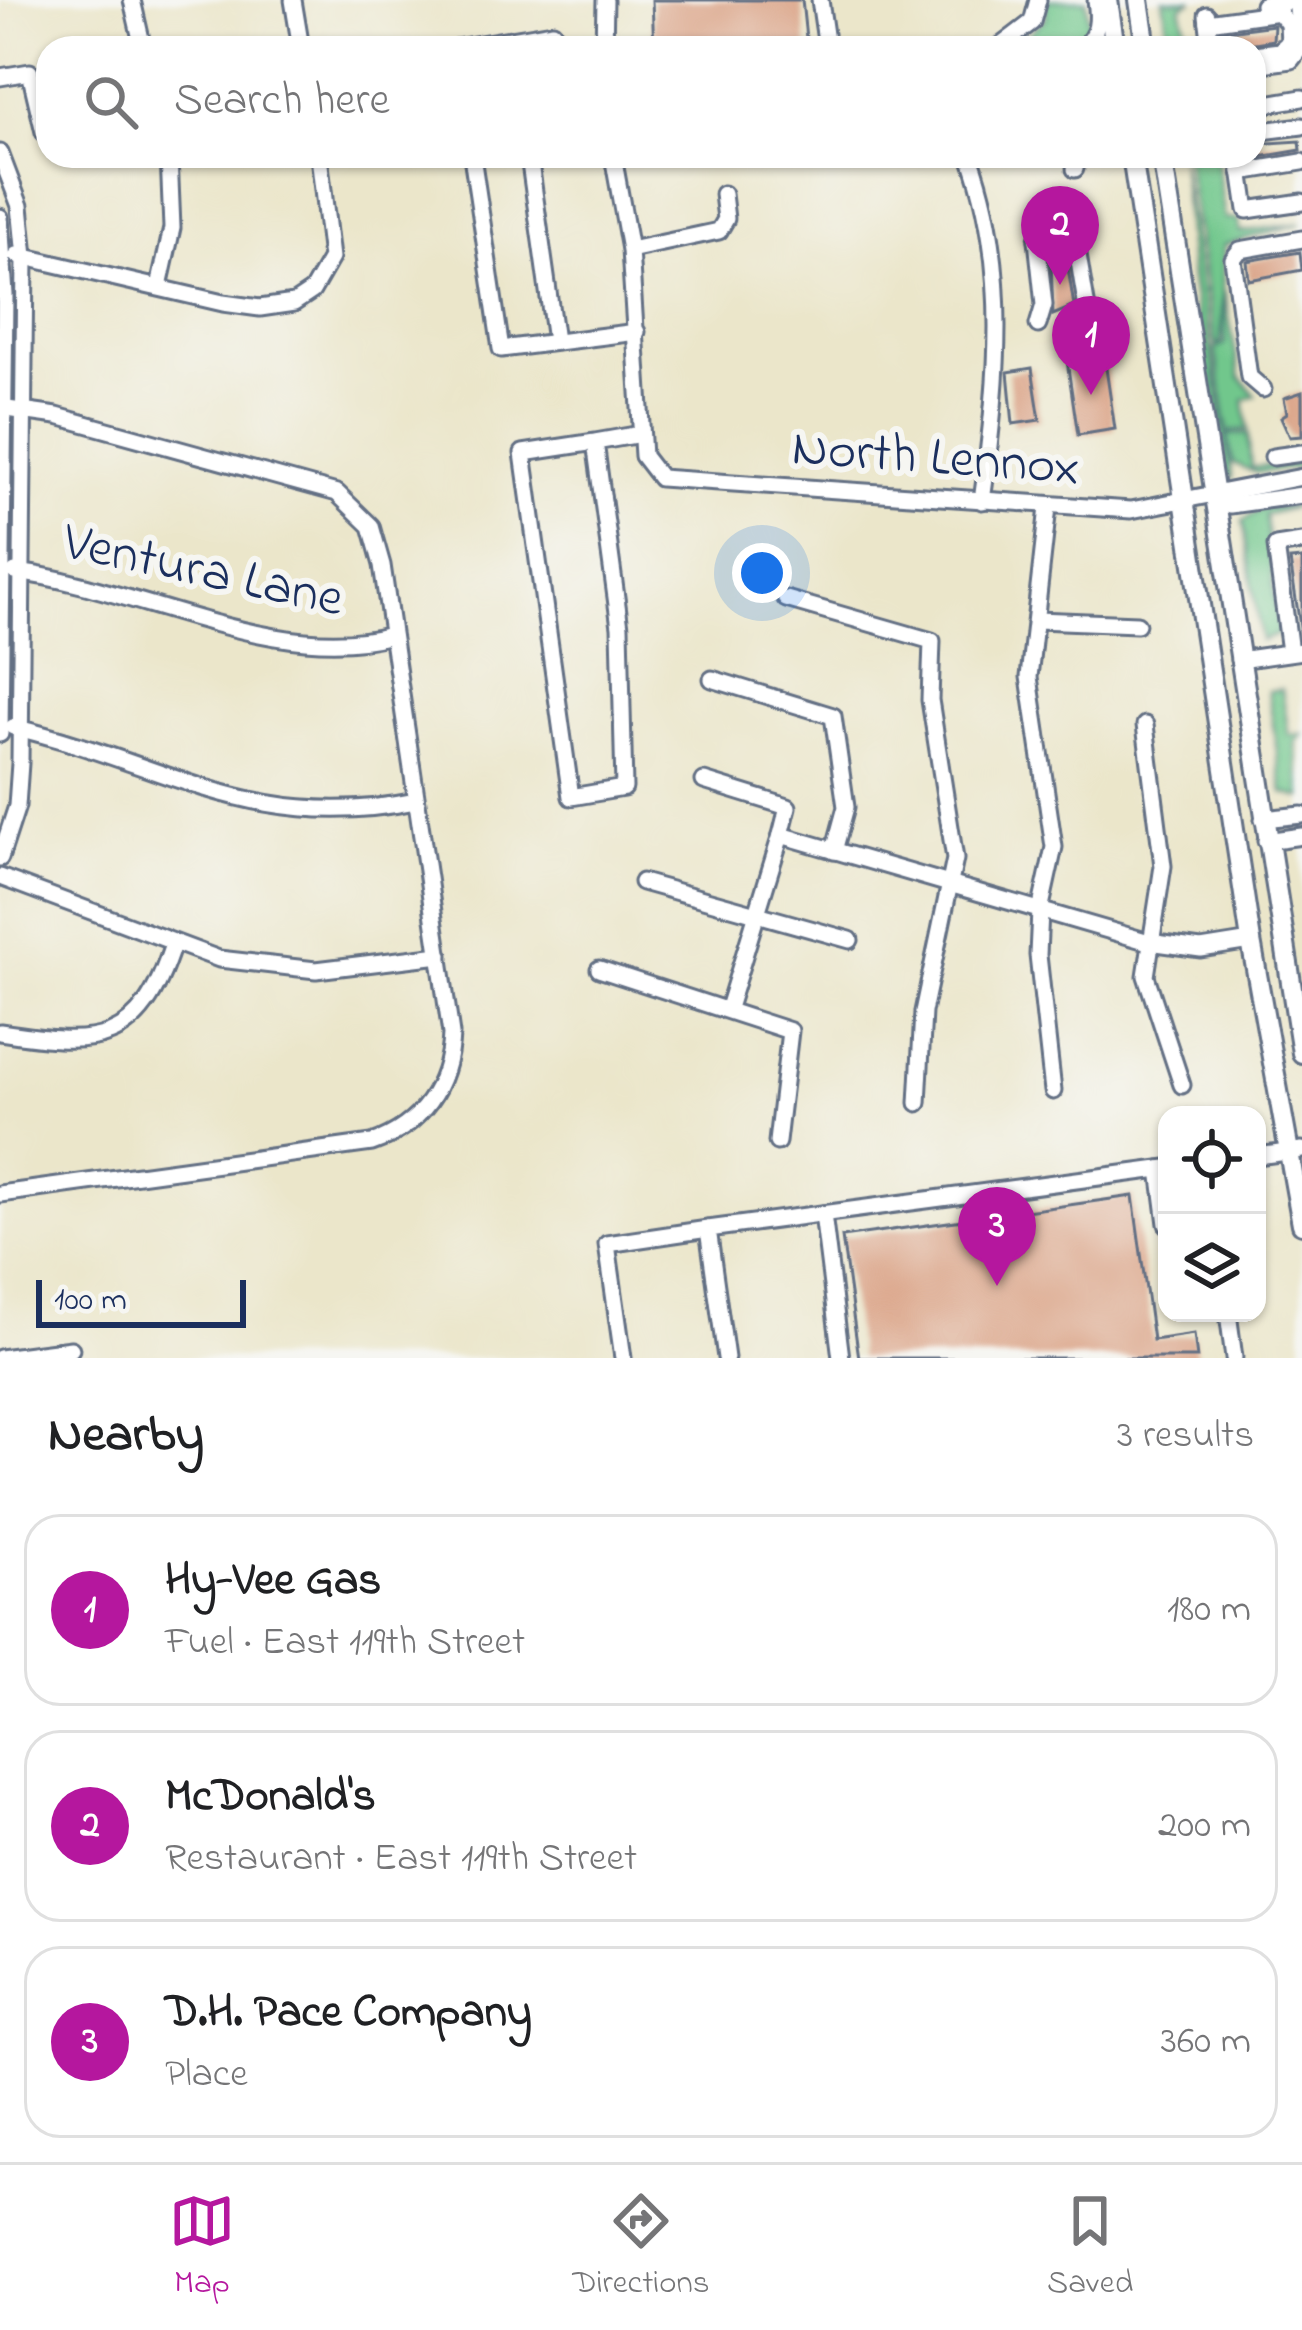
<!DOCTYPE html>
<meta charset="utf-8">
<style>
body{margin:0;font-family:"Indie Flower",sans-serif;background:#f6f6f6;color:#202124}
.controls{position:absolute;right:36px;bottom:36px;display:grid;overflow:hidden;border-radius:24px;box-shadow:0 3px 9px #0004}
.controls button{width:108px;height:108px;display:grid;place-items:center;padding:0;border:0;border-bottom:3px solid #e0e0e0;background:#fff;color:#202124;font:60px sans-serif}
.scale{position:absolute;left:36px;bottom:30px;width:210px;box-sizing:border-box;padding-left:12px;border:6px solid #1b2f5e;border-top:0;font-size:33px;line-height:42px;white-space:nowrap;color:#1b2f5e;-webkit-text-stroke:9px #f6f6f2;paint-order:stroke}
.you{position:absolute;left:762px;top:573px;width:42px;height:42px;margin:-30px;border:9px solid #fff;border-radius:50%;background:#1a73e8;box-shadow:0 0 0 18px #1a73e833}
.badge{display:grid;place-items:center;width:78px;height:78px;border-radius:50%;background:#b5179e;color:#fff;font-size:39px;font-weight:700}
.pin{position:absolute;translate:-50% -99px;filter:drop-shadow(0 3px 6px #0008)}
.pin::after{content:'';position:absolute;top:63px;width:42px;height:36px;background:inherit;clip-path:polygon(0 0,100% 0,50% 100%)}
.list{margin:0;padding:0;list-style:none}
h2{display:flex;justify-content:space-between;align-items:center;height:156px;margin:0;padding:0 48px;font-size:51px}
h2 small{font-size:39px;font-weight:400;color:#757577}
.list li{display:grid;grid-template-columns:78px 1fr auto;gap:36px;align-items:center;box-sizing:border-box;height:192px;margin:0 24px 24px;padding:0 24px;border:3px solid #e0e0e0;border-radius:36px}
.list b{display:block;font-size:45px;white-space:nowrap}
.list p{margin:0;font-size:39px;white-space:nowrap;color:#757577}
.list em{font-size:39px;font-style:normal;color:#757577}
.icon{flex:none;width:66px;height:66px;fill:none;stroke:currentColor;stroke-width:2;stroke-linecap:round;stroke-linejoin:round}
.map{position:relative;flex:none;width:1302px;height:1358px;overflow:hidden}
.search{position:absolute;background:#fff;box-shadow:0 3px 9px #0004;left:36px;right:36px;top:36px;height:132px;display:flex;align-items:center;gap:30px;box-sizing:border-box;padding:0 42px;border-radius:36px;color:#757577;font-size:45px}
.sheet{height:804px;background:#fff}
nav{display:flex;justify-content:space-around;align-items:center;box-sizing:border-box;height:168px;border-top:3px solid #e0e0e0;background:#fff;font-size:33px;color:#757577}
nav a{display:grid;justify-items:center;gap:6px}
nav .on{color:#b5179e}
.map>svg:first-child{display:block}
</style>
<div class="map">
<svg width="1302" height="1358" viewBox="0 0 1302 1358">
<rect width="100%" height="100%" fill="#f6f6f2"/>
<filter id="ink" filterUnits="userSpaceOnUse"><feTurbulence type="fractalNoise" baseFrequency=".00833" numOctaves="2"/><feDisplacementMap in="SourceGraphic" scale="24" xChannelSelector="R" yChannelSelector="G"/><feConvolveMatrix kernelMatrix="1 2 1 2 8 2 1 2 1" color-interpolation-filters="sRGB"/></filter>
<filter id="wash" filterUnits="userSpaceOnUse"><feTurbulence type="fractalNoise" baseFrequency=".004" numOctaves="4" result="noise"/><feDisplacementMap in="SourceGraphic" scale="48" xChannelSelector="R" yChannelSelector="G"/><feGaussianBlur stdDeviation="2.7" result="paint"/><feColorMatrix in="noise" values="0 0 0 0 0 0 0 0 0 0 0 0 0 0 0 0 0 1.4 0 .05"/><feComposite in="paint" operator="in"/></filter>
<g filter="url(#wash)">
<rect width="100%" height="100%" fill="#ebe6ca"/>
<g fill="#71c78c" stroke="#467b75" stroke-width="3">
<polygon points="1046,0 1086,0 1090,31 1079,43 1013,48 1046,18"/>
<polygon points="1163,0 1193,0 1181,6 1190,48 1170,48"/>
<polygon points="1186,156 1216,156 1225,219 1238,219 1240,232 1302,223 1224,245 1221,343 1215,344"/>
<polygon points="1181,159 1232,478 1221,471 1218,457 1191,280"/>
<polygon points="1224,290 1240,377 1256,396 1244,400 1248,429 1228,432 1215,348 1225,345"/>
<polygon points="1248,433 1251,468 1302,460 1302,467 1256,473 1233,463 1228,435"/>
<polygon points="1302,505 1265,515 1279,634 1261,641 1243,521 1263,508"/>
<polygon points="1282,689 1289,735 1302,734 1296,742 1302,798 1283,793 1268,691"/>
</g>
<g id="blocks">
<g fill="#d99f81">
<polygon points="652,0 802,0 807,48 654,48"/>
<polygon points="1274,25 1273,40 1225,48 1222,42 1221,32"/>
<polygon points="1300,141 1301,150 1254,158 1254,144"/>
<polygon points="1300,252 1302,270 1249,280 1247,261"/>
<polygon points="1066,256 1074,306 1053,315 1051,258"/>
<polygon points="1104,355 1115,429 1078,435 1067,361"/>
<polygon points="1032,368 1040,420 1013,424 1008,372"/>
<polygon points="1302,392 1302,436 1290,437 1281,417 1287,413 1284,398"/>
<polygon points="1302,559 1302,639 1290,560"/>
<polygon points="1133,1196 1153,1340 1194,1334 1197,1358 859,1358 842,1237"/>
</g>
</g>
</g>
<g filter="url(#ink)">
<use href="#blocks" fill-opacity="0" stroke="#646f84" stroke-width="3"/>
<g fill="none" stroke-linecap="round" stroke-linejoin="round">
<g stroke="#646f84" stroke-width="21">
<g id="minor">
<polyline points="132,0 143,48"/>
<polyline points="293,0 301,48"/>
<polyline points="820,0 827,48"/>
<polyline points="1263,5 1302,0"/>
<polyline points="1207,15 1211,48"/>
<polyline points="1208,22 1279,12 1288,24 1289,42 1279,51 1254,54"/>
<polyline points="456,48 553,32"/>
<polyline points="604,48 605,0"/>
<polyline points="998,48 1032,22 1038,0"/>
<path d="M1082 48C1099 35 1099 20 1096 0"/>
<polyline points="1254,65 1291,60 1302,46 1296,1"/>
<polyline points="0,77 30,72 44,132"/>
<polyline points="1254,106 1302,98"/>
<polyline points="1254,132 1302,126"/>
<polyline points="0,153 20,206 25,257 20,763 17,806 0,858"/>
<polyline points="472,156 501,349 637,332"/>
<polyline points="529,156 555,341"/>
<polyline points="613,156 630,250 643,456 660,478 1131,510 1302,477"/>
<path d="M970 156C1010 266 998 387 982 501"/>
<polyline points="1239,156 1247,210 1302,202"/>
<polyline points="1075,169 1077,156"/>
<polyline points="1241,172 1302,162"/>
<polyline points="0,217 5,295 0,734"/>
<polyline points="1037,240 1047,218 1063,214 1071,220 1075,240"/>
<polyline points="630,250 719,231 726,219 723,194"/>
<polyline points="17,255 223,303 260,308 294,303 312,291 331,258 319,156"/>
<polyline points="159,287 172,228 169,156"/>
<polyline points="1038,325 1044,305 1037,240 1064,231 1076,243 1087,309 1074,325"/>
<polyline points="1263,389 1249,377 1233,259 1240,250 1302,239"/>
<path d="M0 408 57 416 337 493 371 526 382 565 451 1034C449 1086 421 1126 372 1143L0 1194"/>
<polyline points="595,442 523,453 571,797 624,788 620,627 595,442 641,434"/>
<polyline points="1273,457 1302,453"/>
<polyline points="1213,498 1230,505 1302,495"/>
<polyline points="1048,507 1029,677 1054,847 1040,911 1038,955 1053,1091"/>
<path d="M15 572C131 585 277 667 391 635"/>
<polyline points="786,599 932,641 930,700 955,859 923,1012 918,1103"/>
<polyline points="1037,620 1137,624"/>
<polyline points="1290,652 1276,546 1302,542"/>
<polyline points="1239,660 1302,651"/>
<polyline points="712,679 833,716 846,807 834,851"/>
<polyline points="1145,725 1163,866 1146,976 1182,1085"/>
<path d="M13 727C163 762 253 834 416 801"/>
<polyline points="704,781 788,807 781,835"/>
<polyline points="1263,819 1302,815"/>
<polyline points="1266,841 1302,836"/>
<polyline points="0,877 219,959 316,970 440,955"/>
<polyline points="642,882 850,940"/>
<polyline points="599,969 790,1031 777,1142"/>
<polyline points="728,1008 781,835 1149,942 1201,949 1251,941"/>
<path d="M0 1032C97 1047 140 1048 173 944"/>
<polyline points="1257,1156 1302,1150"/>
<polyline points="1160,1169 1167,1224"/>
<polyline points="823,1214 841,1358"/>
<polyline points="1228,1313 1234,1358"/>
<polyline points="0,1358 71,1349"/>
<polyline points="623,1358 607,1244 708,1229"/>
<polyline points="726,1358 708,1229 1167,1168"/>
</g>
</g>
<g stroke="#646f84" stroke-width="24">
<g id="major">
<polyline points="1108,0 1115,48"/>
<polyline points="1139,0 1146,48"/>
<polyline points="1132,156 1251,941 1302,1224"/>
<polyline points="1162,156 1302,1053"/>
</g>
</g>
<use href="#minor" stroke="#fff" stroke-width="15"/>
<use href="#major" stroke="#fff" stroke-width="18"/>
</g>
</g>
<g text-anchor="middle" stroke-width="12" stroke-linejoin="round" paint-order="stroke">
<g font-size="54" fill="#1b2f5e" stroke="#f6f6f2">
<text transform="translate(936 454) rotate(4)" y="19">North Lennox</text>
<text transform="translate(204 567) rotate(12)" y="19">Ventura Lane</text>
</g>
</g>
</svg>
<div class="controls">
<button><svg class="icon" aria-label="locate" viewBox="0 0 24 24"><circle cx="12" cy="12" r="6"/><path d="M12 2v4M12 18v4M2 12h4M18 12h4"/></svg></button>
<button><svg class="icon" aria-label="layers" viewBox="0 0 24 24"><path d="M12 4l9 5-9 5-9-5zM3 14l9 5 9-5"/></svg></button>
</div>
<div class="scale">100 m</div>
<div class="you"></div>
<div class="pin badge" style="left:1091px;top:395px">1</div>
<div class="pin badge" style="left:1060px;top:285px">2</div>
<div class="pin badge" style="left:997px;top:1286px">3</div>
<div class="search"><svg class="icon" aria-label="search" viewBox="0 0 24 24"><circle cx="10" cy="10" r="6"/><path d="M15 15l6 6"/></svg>Search here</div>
</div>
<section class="sheet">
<h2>Nearby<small>3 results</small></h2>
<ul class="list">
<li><span class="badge">1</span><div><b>Hy-Vee Gas</b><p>Fuel · East 119th Street</p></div><em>180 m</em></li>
<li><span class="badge">2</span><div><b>McDonald's</b><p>Restaurant · East 119th Street</p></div><em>200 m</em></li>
<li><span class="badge">3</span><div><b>D.H. Pace Company</b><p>Place</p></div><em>360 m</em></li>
</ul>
</section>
<nav>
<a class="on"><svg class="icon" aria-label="map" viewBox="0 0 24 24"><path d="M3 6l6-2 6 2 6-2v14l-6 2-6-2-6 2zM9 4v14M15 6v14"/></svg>Map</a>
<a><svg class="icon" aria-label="directions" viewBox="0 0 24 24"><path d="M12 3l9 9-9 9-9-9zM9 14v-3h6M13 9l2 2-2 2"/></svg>Directions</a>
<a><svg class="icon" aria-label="saved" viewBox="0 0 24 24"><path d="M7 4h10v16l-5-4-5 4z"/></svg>Saved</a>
</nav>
